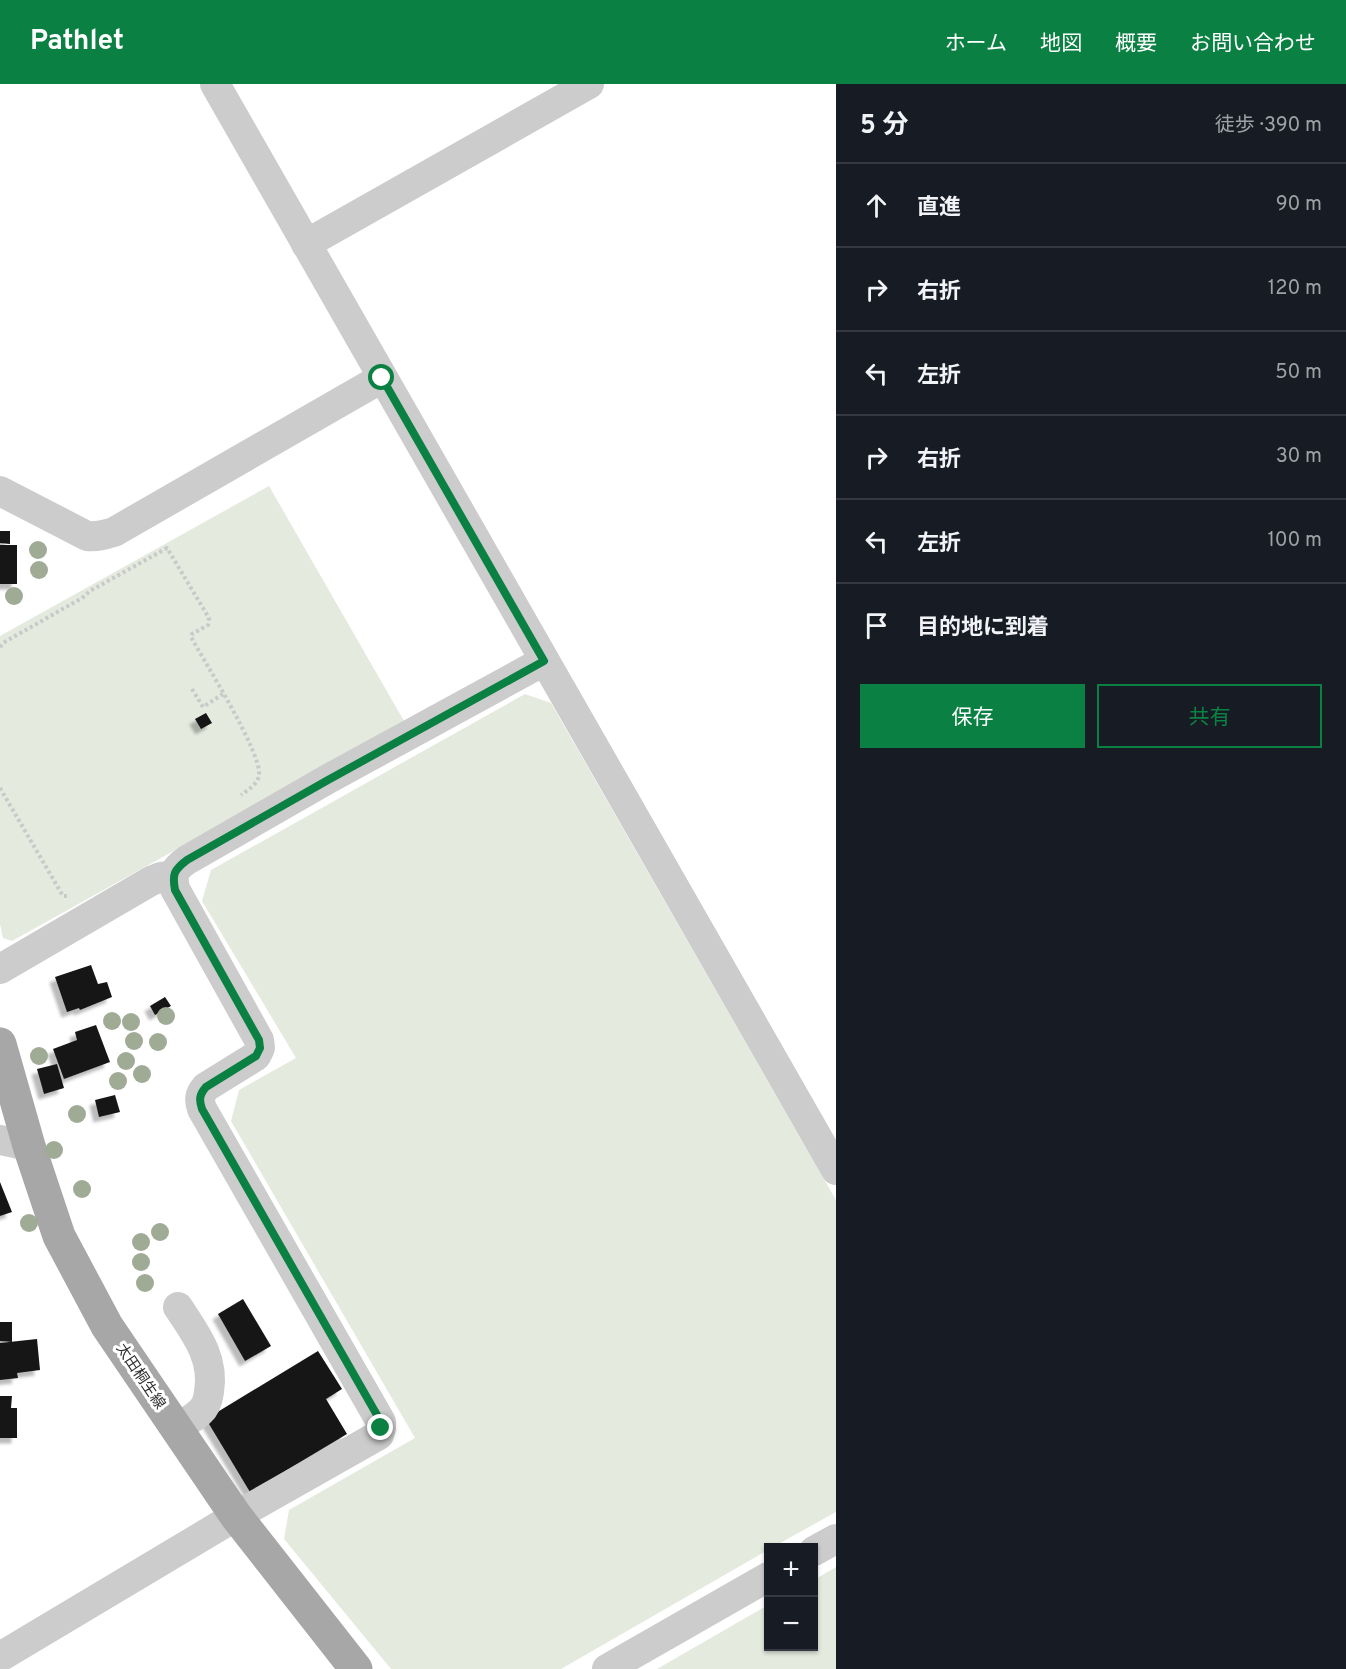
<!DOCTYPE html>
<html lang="ja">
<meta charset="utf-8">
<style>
body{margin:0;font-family:Overpass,"Noto Sans JP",sans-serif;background:#20242c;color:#f1f3f6}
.controls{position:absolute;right:18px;bottom:18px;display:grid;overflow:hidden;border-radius:0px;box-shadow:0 2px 4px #0004}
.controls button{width:54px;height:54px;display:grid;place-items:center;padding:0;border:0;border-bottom:2px solid #363941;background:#171b24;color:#f1f3f6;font:30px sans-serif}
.stop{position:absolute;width:18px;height:18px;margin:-14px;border:4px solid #0b8043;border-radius:50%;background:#fff}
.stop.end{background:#0b8043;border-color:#fff;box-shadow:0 2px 6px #0008}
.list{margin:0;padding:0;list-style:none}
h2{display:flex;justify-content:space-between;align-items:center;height:78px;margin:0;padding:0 24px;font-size:26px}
h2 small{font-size:20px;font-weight:400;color:#9ea1a6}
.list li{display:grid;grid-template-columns:39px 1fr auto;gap:18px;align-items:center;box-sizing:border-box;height:84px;padding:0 24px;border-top:2px solid #363941}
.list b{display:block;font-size:22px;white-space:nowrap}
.list em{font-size:20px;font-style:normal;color:#9ea1a6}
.actions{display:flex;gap:12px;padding:18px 24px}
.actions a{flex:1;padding:14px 0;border:2px solid #0b8043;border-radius:0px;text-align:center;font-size:21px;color:#0b8043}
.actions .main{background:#0b8043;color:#fff}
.icon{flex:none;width:33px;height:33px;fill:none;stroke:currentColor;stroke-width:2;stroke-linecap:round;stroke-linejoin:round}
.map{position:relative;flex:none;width:836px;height:1585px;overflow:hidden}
header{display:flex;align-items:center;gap:36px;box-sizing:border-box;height:84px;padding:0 30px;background:#0b8043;color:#fff}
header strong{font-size:28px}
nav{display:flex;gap:33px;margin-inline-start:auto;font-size:21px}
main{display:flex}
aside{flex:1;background:#171b24}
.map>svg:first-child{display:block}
</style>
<header>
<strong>Pathlet</strong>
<nav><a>ホーム</a><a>地図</a><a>概要</a><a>お問い合わせ</a></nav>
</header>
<main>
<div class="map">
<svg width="836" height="1585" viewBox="0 0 836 1585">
<defs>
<filter id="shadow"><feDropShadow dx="-5.5" dy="5.5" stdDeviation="1.5" flood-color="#0004"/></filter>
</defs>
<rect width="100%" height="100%" fill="#fff"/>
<g fill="#e4eade">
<polygon points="269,402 404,637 310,691 12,857 3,854 0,840 0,552"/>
<polygon points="525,610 551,619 836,1116 836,1428 773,1463 768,1464 768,1466 561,1585 391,1585 284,1455 289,1426 415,1354 231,1037 239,1006 296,974 202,817 211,786"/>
<polygon points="836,1483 836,1585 657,1585 768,1521 768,1562 814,1562 814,1496"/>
</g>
<g fill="#161616" filter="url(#shadow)">
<polygon points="0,447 10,447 10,460 0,459"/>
<rect x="0" y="461" width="17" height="39"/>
<polygon points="206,629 212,639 201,645 195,635"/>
<polygon points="91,881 98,900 107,898 112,913 80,926 79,924 67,928 55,893"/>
<polygon points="165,913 171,922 155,931 150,922"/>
<polygon points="96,941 110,978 64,995 53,965 77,956 75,948"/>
<polygon points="57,980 64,1004 44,1010 37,985"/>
<polygon points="115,1011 120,1028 99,1033 95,1016"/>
<polygon points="0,1098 12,1128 0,1132"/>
<polygon points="243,1215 271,1262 245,1277 218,1230"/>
<polygon points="0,1238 12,1238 12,1258 0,1257"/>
<polygon points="37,1255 40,1286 17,1289 18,1294 0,1296 0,1259"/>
<polygon points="318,1267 342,1305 326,1315 347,1350 250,1408 206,1335"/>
<polygon points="0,1312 12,1312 11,1324 17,1324 17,1354 0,1354"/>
</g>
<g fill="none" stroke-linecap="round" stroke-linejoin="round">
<g stroke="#c9c9c9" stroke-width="4" stroke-dasharray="3 3" stroke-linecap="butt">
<path d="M0 563 3 559 82 514 90 507 167 464 209 534 208 541 192 550 191 553C204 577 262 669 259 691 258 700 249 705 241 711"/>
<polyline points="192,605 203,623 223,610"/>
<polyline points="0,704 63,812 70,812"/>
</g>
<g stroke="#ccc" stroke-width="30">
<polyline points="215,0 836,1086"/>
<polyline points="306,160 589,0"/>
<path d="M0 407 87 452C97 453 104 451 114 448L382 294"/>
<polyline points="0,885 151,797 161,793 173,791"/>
<polyline points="0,1056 29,1062"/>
<path d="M176 1344C184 1339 193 1335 200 1328 206 1323 208 1316 209 1308 215 1274 195 1249 178 1223"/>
<polyline points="814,1467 836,1455"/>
<path d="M0 1573 236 1432 379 1351 381 1344V1338L202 1025C199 1016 199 1011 206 1003L256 972 260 964 259 956 175 805C172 790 174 785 187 776L328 695 544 577"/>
<polyline points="607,1585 768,1493"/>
</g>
<polyline stroke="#a7a7a7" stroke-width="33" points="0,960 29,1062 59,1152 107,1242 236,1432 356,1585"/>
</g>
<g fill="#a0ab96">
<circle cx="38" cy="466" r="9"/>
<circle cx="39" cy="486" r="9"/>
<circle cx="14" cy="512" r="9"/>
<circle cx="166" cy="932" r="9"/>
<circle cx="112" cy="937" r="9"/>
<circle cx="131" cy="938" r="9"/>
<circle cx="134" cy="957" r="9"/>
<circle cx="158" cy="958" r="9"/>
<circle cx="39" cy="972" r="9"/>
<circle cx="126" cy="977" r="9"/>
<circle cx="142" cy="990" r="9"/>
<circle cx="118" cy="997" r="9"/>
<circle cx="77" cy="1030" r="9"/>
<circle cx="54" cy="1066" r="9"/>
<circle cx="82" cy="1105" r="9"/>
<circle cx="29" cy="1139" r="9"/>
<circle cx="160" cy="1148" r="9"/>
<circle cx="141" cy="1158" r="9"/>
<circle cx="141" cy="1178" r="9"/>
<circle cx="145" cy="1199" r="9"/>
</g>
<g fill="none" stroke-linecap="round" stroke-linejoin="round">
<path stroke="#0b8043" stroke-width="8" d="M381 1344V1338L202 1025C199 1016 199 1011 206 1003L256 972 260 964 259 956 175 806C172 790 174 786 187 776L328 696 544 577 382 294"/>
</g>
<g text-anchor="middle" stroke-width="6" stroke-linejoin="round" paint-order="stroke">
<g font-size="15" fill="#2f2f2f" stroke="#fff">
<text transform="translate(141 1292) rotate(56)" y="5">太田桐生線</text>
</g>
</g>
</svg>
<div class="controls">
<button>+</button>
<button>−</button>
</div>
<div class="stop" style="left:382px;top:294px"></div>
<div class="stop end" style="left:381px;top:1344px"></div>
</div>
<aside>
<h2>5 分<small>徒歩 · 390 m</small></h2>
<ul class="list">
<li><svg class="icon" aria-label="ahead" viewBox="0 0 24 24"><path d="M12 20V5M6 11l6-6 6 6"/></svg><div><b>直進</b></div><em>90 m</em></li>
<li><svg class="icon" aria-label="right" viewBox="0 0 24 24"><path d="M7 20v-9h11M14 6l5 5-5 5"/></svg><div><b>右折</b></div><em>120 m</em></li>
<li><svg class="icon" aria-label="left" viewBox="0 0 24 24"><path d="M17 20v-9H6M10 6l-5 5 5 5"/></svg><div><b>左折</b></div><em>50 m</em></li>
<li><svg class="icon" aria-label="right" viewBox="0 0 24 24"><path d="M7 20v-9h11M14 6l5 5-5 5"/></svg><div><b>右折</b></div><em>30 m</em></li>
<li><svg class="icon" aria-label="left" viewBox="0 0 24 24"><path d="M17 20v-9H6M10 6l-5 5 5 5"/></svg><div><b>左折</b></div><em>100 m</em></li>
<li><svg class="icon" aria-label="arrive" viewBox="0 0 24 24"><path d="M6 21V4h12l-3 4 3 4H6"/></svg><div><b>目的地に到着</b></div></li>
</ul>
<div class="actions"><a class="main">保存</a><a>共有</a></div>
</aside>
</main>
